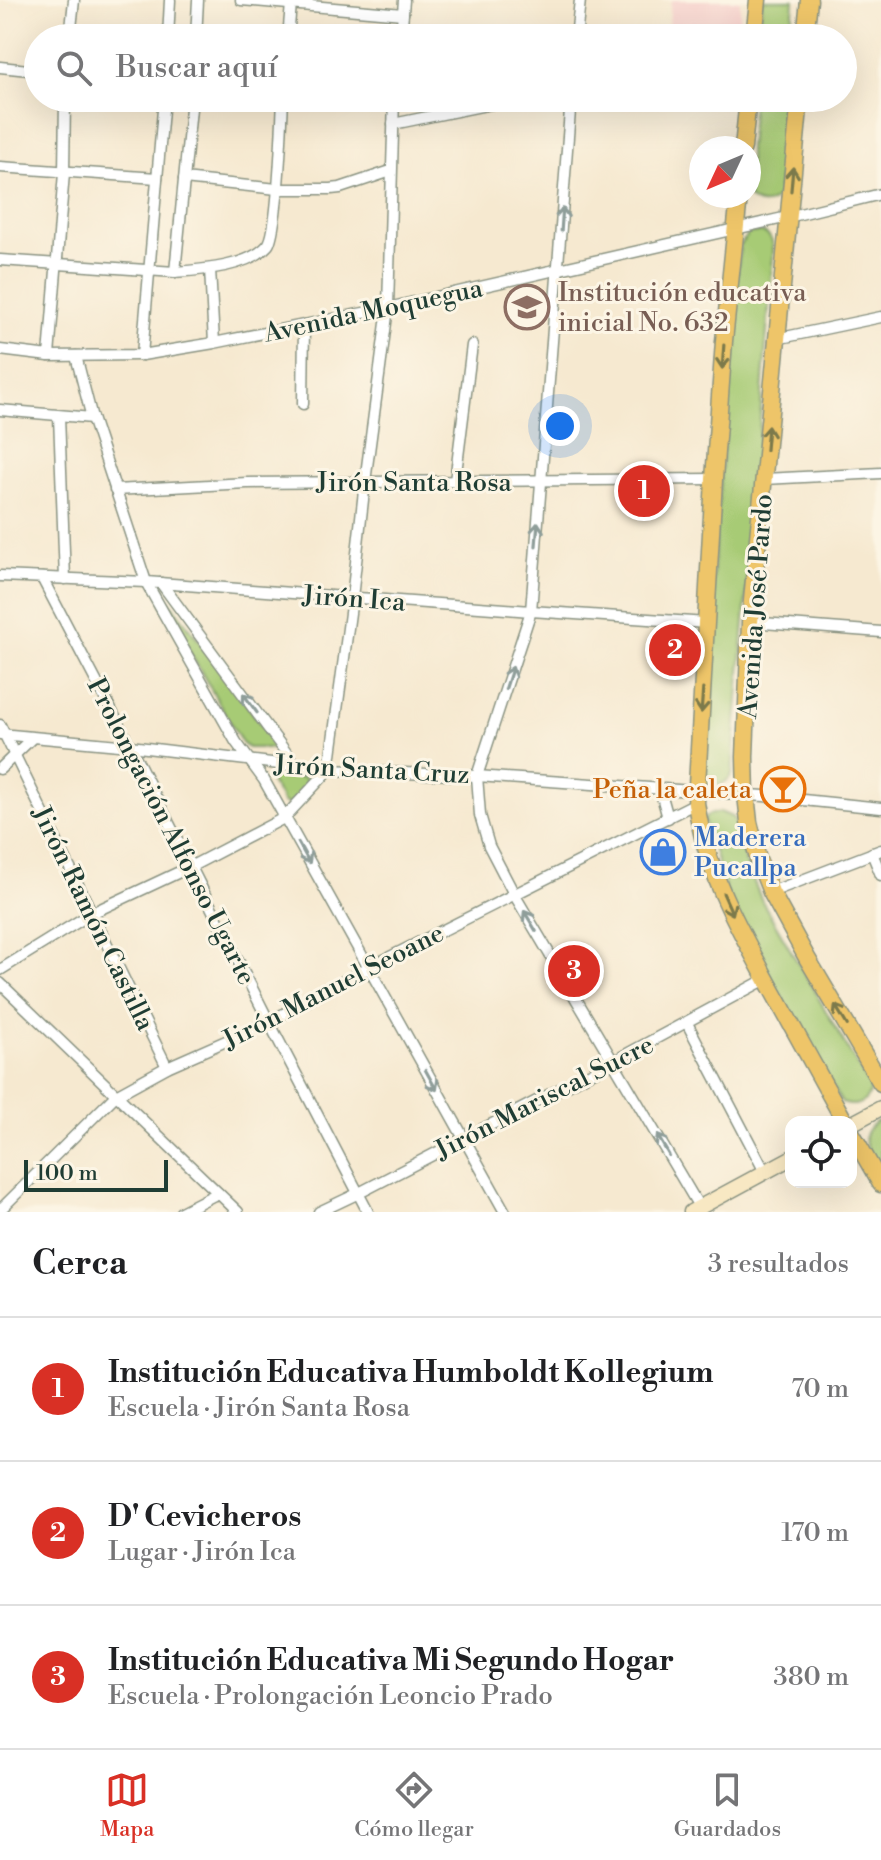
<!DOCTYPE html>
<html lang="es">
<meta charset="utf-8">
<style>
body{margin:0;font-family:"Libre Bodoni",serif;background:#f6f6f6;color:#202124}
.controls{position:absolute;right:24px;bottom:24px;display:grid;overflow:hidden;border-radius:16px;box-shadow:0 8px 32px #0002}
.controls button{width:72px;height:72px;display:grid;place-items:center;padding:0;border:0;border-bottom:2px solid #e0e0e0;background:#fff;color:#202124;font:40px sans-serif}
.compass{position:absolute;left:689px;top:136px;width:72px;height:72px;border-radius:50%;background:#fff;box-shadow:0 8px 32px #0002;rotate:226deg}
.scale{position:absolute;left:24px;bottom:20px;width:144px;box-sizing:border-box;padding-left:8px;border:4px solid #1f3d34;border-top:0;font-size:22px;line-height:28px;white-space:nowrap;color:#1f3d34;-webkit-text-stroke:6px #fcf5e5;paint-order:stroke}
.you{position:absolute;left:560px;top:426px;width:28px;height:28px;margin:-20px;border:6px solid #fff;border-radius:50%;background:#1a73e8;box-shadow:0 0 0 12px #1a73e833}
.badge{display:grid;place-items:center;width:52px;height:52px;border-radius:50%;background:#d93025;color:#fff;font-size:26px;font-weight:700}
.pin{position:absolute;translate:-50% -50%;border:4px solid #fff;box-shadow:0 2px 8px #0006}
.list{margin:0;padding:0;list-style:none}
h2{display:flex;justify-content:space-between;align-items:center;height:104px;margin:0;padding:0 32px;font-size:34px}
h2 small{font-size:26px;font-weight:400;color:#757577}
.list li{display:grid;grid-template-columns:52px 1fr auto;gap:24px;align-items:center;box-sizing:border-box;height:144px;padding:0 32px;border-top:2px solid #e0e0e0}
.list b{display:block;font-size:30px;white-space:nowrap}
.list p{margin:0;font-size:26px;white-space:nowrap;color:#757577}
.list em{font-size:26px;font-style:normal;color:#757577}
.icon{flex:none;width:44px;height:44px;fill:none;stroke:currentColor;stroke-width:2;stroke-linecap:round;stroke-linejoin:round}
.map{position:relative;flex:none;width:881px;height:1212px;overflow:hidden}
.search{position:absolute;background:#fff;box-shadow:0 8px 32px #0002;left:24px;right:24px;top:24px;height:88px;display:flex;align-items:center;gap:20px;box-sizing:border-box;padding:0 28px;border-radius:44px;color:#757577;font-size:30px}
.sheet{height:536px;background:#fff}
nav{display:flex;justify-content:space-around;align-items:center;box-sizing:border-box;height:112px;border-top:2px solid #e0e0e0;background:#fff;font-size:22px;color:#757577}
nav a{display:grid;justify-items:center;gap:4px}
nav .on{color:#d93025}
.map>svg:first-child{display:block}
</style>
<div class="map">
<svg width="881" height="1212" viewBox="0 0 881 1212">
<rect width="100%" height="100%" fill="#fcf5e5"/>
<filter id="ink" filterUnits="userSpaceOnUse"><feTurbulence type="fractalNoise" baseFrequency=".0125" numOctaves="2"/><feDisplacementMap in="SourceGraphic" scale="16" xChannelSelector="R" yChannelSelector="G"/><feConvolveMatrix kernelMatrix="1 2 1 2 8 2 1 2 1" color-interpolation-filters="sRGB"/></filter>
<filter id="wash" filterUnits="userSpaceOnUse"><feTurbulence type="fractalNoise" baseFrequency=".006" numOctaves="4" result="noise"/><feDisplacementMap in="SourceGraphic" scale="32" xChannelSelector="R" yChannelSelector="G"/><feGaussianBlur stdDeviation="1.8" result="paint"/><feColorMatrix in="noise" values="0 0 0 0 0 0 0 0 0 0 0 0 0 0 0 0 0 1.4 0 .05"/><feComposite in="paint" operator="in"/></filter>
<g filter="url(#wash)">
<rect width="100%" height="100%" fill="#f6e9d0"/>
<polygon fill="#f7d0cc" points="671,0 740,0 740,32 669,26"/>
<g fill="#a7cb75" stroke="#638454" stroke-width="2">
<polygon points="762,0 794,0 791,38 759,38"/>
<path d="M753 98H786L778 196C769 208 756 206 747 196H749V148Z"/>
<path d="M761 232C773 235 774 245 773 255L732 774C725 786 713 790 702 779L715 548 740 245 749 233Z"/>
<polygon points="167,600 170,602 273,740 274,745 273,748 248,748 242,743 162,604"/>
<polygon points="274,774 306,778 306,785 290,805 283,803 270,781 270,778"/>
<path d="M720 812 732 817 736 823 745 861 762 901 870 1087C869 1103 856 1108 842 1103L731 906 704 819 708 815Z"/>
<path d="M877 1121H881V1171C870 1152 853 1137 877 1121Z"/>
</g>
</g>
<g filter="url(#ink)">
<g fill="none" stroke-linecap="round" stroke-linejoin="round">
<g stroke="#8a9382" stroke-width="13">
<g id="street">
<polyline points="241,0 403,14"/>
<polyline points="70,38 74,0"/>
<polyline points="168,38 170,0"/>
<polyline points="196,38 198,0"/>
<polyline points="288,38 291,4"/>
<polyline points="401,38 404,0"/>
<polyline points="576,38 580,0"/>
<polyline points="0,67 38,71"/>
<polyline points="361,98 394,101"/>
<polyline points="571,98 531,611 477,776 480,815 489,846 514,894 701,1210"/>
<polyline points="393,124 521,98"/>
<polyline points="0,167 157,178"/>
<polyline points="184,179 277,189 331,189 340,188 391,171"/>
<polyline points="0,260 175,272 192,98"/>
<polyline points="210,269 214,343"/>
<path d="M175 272C202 270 249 267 268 245 278 232 282 122 283 98"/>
<polyline points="776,339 881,317"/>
<polyline points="0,350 49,356 142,355 214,343 388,308 788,217 881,194"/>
<polyline points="142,355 164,98"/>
<polyline points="49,356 64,173 65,98"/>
<polyline points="76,356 92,418 146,582 236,742 264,780 505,1212"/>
<polyline points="303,404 304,325"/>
<polyline points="0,410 92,418"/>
<polyline points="59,416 65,579"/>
<polyline points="764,479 881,473"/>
<polyline points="455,481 472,345"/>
<polyline points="115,490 247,483 714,479"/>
<polyline points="0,576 146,582 531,611 707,623"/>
<polyline points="42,578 130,746 269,1022 368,1212"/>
<polyline points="161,583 296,766"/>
<polyline points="750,622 881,632"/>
<polyline points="0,725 167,1067"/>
<polyline points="0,734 130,746 329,770 477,776 764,796 881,808"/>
<polyline points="0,769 32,738"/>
<polyline points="660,789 668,818"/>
<polyline points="872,853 881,875"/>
<polyline points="771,892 881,850"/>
<polyline points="0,970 92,913 190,867 284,818 329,770 352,598 365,482 388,308 394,98"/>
<polyline points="0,983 238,1212"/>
<polyline points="687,1023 765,1172"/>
<polyline points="0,1210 116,1095 167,1067 269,1022 368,968 696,803"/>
<polyline points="181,1212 218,1193"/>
<polyline points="319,1212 359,1193 614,1061 766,979"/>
</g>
</g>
<g stroke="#8a9382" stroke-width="17">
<g id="secondary">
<polyline points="851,1124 881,1108"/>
<polyline points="691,1212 791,1158"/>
</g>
</g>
<g stroke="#8a9382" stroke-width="19">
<g id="primary">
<polyline points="754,38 758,0"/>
<polyline points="805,38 809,0"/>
<polyline points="800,98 750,622 745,757 746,795 749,822 758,859 771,892 807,958 881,1083"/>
<polyline points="743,148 748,98"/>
<path d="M739 196 724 341 714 479 696 803C706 871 738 927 770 986 795 1031 820 1077 845 1122"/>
<polyline points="851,1132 881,1184"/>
</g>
</g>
<use href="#street" stroke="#fff" stroke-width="10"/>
<use href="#secondary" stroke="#f8e8c3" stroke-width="14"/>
<use href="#primary" stroke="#eec569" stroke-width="16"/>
</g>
<defs><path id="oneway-shaft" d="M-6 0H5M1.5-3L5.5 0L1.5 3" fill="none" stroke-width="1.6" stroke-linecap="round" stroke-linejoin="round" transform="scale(2)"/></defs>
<g stroke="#7c7a4c">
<use href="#oneway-shaft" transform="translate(792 179) rotate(-85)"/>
<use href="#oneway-shaft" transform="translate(723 357) rotate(94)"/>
<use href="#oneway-shaft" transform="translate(767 438) rotate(-85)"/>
<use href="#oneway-shaft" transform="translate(702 701) rotate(94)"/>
<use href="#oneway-shaft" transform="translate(728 904) rotate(66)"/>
<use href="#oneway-shaft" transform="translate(841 1015) rotate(-121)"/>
</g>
<g stroke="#8f9e9a">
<use href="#oneway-shaft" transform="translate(562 219) rotate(-86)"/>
<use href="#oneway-shaft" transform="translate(537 534) rotate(-85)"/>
<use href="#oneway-shaft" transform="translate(509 678) rotate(-72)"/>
<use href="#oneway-shaft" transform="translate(250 703) rotate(-126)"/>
<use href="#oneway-shaft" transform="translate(304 853) rotate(61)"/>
<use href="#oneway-shaft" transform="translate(530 921) rotate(-121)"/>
<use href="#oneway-shaft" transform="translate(431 1080) rotate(61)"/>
<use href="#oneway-shaft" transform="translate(663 1145) rotate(-120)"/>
</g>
</g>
<defs>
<g id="school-ring" transform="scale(2.3)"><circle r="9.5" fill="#fcf5e5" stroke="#8d6e63" stroke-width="1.5"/><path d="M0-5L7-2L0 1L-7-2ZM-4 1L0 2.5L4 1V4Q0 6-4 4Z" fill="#8d6e63"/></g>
<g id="bar-ring" transform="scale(2.3)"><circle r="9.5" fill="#fcf5e5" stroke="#e8710a" stroke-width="1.5"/><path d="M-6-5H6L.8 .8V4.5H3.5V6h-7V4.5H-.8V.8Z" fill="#e8710a"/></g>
<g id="shop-ring" transform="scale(2.3)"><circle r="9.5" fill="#fcf5e5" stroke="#3f7fe0" stroke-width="1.5"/><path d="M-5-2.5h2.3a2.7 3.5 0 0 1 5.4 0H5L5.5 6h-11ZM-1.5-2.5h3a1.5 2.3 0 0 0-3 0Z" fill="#3f7fe0"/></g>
</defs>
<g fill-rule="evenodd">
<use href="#school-ring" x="527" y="307"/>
<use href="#bar-ring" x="783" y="789"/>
<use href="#shop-ring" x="663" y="852"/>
</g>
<g text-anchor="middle" stroke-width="6" stroke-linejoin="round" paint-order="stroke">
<g font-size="26" fill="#785e54" stroke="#fcf5e5" text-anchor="start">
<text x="558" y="301">Institución educativa<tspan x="558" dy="30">inicial No. 632</tspan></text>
</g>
<g font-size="26" fill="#1f3d34" stroke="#fcf5e5">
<text transform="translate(373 310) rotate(-12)" y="9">Avenida Moquegua</text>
<text x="414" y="491">Jirón Santa Rosa</text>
<text transform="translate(354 598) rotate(4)" y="9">Jirón Ica</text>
<text transform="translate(755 606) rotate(-86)" y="9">Avenida José Pardo</text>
<text transform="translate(372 769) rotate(3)" y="9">Jirón Santa Cruz</text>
<text transform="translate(172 831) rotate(63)" y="9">Prolongación Alfonso Ugarte</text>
<text transform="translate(94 918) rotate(64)" y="9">Jirón Ramón Castilla</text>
<text transform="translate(333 986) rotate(-27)" y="9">Jirón Manuel Seoane</text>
<text transform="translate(544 1097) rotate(-27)" y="9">Jirón Mariscal Sucre</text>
</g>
<g font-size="26" fill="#c56008" stroke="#fcf5e5" text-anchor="end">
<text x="752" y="798">Peña la caleta</text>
</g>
<g font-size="26" fill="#366cbe" stroke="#fcf5e5" text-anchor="start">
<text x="694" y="846">Maderera<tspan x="694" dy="30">Pucallpa</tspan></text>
</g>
</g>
</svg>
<div class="controls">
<button><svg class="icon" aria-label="locate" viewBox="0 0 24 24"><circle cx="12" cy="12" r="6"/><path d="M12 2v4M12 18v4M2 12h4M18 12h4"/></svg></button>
</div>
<svg class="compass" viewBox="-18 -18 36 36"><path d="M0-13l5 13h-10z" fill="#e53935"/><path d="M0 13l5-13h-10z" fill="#757577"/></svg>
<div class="scale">100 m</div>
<div class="you"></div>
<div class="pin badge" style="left:644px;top:491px">1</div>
<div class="pin badge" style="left:675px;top:650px">2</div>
<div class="pin badge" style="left:574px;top:971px">3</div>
<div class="search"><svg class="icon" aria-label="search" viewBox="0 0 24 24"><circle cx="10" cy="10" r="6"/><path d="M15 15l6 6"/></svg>Buscar aquí</div>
</div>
<section class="sheet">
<h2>Cerca<small>3 resultados</small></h2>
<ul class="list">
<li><span class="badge">1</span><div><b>Institución Educativa Humboldt Kollegium</b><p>Escuela · Jirón Santa Rosa</p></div><em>70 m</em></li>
<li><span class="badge">2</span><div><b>D' Cevicheros</b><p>Lugar · Jirón Ica</p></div><em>170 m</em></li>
<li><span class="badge">3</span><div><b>Institución Educativa Mi Segundo Hogar</b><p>Escuela · Prolongación Leoncio Prado</p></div><em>380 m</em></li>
</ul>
</section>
<nav>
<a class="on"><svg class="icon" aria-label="map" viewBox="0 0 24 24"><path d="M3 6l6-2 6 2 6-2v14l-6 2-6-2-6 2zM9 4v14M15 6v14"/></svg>Mapa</a>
<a><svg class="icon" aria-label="directions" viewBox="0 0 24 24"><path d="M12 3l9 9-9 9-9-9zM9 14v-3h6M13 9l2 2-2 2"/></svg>Cómo llegar</a>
<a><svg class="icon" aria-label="saved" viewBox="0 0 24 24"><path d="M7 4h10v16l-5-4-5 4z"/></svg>Guardados</a>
</nav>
